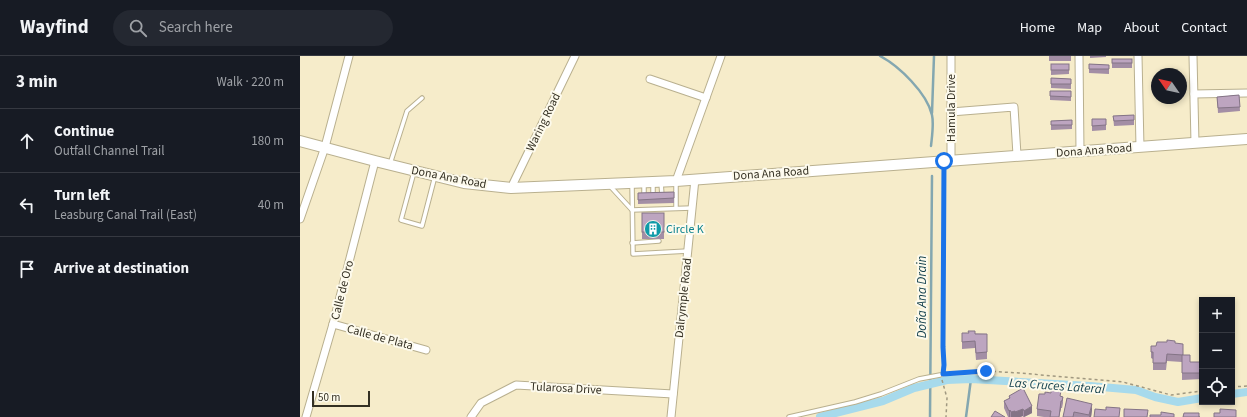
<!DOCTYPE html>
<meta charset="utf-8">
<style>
body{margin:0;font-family:"Source Sans 3",sans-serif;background:#242831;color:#f1f3f6}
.controls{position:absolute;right:12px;bottom:12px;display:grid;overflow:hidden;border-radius:0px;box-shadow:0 2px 6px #0003}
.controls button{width:36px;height:36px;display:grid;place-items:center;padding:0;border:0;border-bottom:1px solid #363941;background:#171b24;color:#f1f3f6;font:20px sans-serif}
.compass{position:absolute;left:851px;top:12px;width:36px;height:36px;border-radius:50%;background:#171b24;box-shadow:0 2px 6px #0003;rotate:304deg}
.scale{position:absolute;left:12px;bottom:10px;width:58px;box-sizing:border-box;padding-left:4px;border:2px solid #343023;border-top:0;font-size:11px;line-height:14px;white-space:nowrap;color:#343023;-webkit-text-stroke:3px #fdfaec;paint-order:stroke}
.stop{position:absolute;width:12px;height:12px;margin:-9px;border:3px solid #1a73e8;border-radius:50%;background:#fff}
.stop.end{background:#1a73e8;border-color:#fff;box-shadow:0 1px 4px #0008}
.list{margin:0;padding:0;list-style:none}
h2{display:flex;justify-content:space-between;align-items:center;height:52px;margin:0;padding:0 16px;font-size:17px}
h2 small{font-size:13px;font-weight:400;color:#9ea1a6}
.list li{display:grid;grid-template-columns:26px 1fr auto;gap:12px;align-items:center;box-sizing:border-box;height:64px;padding:0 16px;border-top:1px solid #363941}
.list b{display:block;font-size:15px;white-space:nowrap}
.list p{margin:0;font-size:13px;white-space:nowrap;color:#9ea1a6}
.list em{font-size:13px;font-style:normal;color:#9ea1a6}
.icon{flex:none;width:22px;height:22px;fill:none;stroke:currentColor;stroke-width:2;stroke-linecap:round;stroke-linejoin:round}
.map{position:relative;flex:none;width:947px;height:361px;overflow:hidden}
header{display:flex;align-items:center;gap:24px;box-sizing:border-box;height:56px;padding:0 20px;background:#171b24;border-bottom:1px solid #363941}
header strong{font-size:19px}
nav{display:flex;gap:22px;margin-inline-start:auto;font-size:14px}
.search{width:280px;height:36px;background:#242831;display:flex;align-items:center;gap:10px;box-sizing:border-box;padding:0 14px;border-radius:22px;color:#9ea1a6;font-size:15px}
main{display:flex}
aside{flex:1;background:#171b24}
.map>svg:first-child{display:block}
</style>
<header>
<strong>Wayfind</strong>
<div class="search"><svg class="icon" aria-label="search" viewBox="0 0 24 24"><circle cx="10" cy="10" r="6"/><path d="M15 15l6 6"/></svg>Search here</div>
<nav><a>Home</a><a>Map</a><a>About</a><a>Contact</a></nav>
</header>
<main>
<aside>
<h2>3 min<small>Walk · 220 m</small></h2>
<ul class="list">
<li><svg class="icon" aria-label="ahead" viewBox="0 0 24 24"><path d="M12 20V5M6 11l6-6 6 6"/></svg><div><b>Continue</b><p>Outfall Channel Trail</p></div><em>180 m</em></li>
<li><svg class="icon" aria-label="left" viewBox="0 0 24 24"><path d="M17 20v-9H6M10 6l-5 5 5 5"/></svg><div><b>Turn left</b><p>Leasburg Canal Trail (East)</p></div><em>40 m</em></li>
<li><svg class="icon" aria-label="arrive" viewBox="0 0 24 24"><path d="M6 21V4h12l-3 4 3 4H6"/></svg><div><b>Arrive at destination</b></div></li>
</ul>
</aside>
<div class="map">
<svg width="947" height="361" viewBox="0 0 947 361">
<rect width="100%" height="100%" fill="#f6ecca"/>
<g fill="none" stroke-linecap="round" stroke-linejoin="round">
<g stroke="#84a7b0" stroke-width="2.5">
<path d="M580 0C599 10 627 37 632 59 634 68 632 80 631 90"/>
<polyline points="632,57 634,0"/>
<polyline points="630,361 632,120"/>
<polyline points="666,361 671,323"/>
</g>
<g stroke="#a7daec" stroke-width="8">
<polyline points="932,338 947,336"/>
<polyline points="520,361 583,345 614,332 647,324 671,323 790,330 836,334 855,341 878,346 902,342"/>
</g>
<g stroke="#b9b08f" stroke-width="5.5">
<g id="lane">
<polyline points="90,108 107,55 122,42"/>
<polyline points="114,116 101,164 122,170 135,120"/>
<polyline points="361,126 362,140"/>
<polyline points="344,127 344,140"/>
<polyline points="376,127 376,152"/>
<polyline points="332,128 333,198 388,195"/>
<polyline points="310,130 332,154 392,152"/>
<polyline points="353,140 353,126"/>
<polyline points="332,187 359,185"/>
<polyline points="489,361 555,346 581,338 619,323 640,319"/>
</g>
</g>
<g stroke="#b9b08f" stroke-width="9">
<g id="street">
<polyline points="779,0 780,95"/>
<polyline points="838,0 840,91"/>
<polyline points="893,0 895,87"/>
<polyline points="350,23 406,42"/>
<polyline points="894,38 947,37"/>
<polyline points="651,56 714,51 717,99"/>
<polyline points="651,104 651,0"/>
<polyline points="376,125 421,0"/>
<polyline points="211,132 275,0"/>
<polyline points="0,163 25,91 49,0"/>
<polyline points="33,268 126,294"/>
<polyline points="6,361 33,268 75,105"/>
<polyline points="171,361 181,347 216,329 373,338"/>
<polyline points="371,361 395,123"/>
</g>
</g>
<g stroke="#b9b08f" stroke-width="12">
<polyline id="secondary" points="0,85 75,105 164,127 211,132 376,125 947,83"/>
</g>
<g stroke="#a09880" stroke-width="1.5" stroke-dasharray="3 3" stroke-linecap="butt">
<polyline points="644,314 644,114"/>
<polyline points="645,318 686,315 719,317 823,326 871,339 902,335"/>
<polyline points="642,324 647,342 646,361"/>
<polyline points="932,331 947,330"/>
</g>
<use href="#lane" stroke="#fff" stroke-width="3.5"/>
<use href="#street" stroke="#fff" stroke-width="7"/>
<use href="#secondary" stroke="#fff" stroke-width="10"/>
</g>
<g fill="#a38ea5">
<rect x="749" y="0" width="22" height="5"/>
<polygon points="790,0 806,0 806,1 790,2"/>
<rect x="812" y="3" width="20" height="9"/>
<polygon points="751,8 769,8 769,18 751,19"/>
<polygon points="789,8 809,9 809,18 789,17"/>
<polygon points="751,22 771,23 771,33 751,32"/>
<polygon points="771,35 771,45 750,44 750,40"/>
<polygon points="939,39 940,55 918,57 917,41"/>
<polygon points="834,59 834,69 814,70 813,60"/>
<polygon points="792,63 806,63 806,74 792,75"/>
<polygon points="772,64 772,73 751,74 751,65"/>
<polygon points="374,136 374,147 338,148 338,137"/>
<rect x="342" y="157" width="22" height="26"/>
<polygon points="662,277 687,278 687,303 676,304 675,292 662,293"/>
<polygon points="875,287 883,299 890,306 902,306 902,323 882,324 882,306 867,305 866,314 853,314 853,303 851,302 851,290 856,290"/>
<polygon points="709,340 732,357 724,361 723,361 723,360 720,361 708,361 704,352 704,345 709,343"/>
<polygon points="761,340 763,341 763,347 762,352 761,352 759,361 744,361 737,360 737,353"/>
<polygon points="767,342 792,354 791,361 763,361"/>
</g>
<g fill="#847486">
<polygon points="761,345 761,352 759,361"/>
<polygon points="792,348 792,354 791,361 789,361"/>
<polygon points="732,350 732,357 724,361 724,355"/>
<polygon points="723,353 723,360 720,361 715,361 715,356"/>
<polygon points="710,354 710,361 709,361 709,355"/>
<polygon points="715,355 715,361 711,361 711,356"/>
</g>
<g fill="#bda5c0" stroke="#847486">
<rect x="812" y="3" width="20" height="4"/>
<rect x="751" y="8" width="18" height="6"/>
<polygon points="789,8 809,9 809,13 789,13"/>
<polygon points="751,22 771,23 771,28 751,28"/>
<polygon points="750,35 771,35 771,41 750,40"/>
<polygon points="939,39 940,51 918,52 917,41"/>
<polygon points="834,59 834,64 814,65 813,60"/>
<polygon points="792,63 806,63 806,69 792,70"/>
<polygon points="772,64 772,69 751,69 751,65"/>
<polygon points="374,136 374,142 338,144 338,137"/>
<rect x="342" y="157" width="22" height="19"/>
<polygon points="668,275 675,275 675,278 687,278 687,296 676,297 675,285 662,286 662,277 669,277"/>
<polygon points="867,284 875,285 875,287 883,288 883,299 867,298 866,307 853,307 853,296 851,296 851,290 856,290 857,286 867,286"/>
<polygon points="882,299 890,299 890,306 902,306 902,317 882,317"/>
<polygon points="723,332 732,350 724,355 723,353 715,356 715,355 711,356 710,354 709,355 704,345 710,342 709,340"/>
<polygon points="751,334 761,335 760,340 763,341 762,345 761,345 759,361 750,361 751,355 737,353 739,338 745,338 745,336 751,337"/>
<polygon points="767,342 792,348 789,359 774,356 773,361 763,361"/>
<polygon points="806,351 820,352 819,361 794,361 795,353 806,354"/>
<polygon points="824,353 848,354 847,361 824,361"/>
<polygon points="920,353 936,354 936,361 914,361 914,357 920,357"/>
<polygon points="695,355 705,361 691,361"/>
<polygon points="861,356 874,358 874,361 850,361 850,359 861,359"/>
<polygon points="884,357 899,357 899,361 900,361 883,361"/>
</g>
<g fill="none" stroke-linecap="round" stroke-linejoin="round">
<polyline stroke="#1a73e8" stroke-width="5" points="644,105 643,291 644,309 643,318 686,315"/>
</g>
<defs>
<g id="building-disc" transform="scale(0.9)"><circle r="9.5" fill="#0f9aa8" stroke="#fdfaec"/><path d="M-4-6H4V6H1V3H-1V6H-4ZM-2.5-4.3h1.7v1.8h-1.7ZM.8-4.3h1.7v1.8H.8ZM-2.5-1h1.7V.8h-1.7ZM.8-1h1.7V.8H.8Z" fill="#fff"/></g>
</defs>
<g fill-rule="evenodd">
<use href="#building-disc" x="353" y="173"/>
</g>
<g text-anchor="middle" stroke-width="4" stroke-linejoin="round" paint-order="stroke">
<g font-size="12" fill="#343023" stroke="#fdfaec">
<text transform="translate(651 52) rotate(-90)" y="4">Hamula Drive</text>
<text transform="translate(243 66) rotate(-64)" y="4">Waring Road</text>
<text transform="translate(794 94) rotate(-4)" y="4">Dona Ana Road</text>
<text transform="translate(471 117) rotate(-4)" y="4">Dona Ana Road</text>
<text transform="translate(149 121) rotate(11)" y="4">Dona Ana Road</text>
<text transform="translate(42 234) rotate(-76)" y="4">Calle de Oro</text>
<text transform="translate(383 242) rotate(-84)" y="4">Dalrymple Road</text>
<text transform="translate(80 281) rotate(15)" y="4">Calle de Plata</text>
<text transform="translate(266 332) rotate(3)" y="4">Tularosa Drive</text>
</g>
<g font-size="12" fill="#0d838f" stroke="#fdfaec" text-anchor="start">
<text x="366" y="177">Circle K</text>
</g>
<g font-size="13" font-style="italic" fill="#123f4c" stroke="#fdfaec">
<text transform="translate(621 241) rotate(-90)" y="5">Doña Ana Drain</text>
<text transform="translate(757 329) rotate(4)" y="5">Las Cruces Lateral</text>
</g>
</g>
</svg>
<div class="controls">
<button>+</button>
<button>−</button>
<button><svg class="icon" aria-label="locate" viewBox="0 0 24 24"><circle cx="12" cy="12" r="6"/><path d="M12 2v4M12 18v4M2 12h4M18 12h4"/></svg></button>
</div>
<svg class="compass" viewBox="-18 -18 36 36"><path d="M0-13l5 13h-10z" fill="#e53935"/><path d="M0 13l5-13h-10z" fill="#9ea1a6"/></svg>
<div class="scale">50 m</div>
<div class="stop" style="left:644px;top:105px"></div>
<div class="stop end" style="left:686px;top:315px"></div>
</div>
</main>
